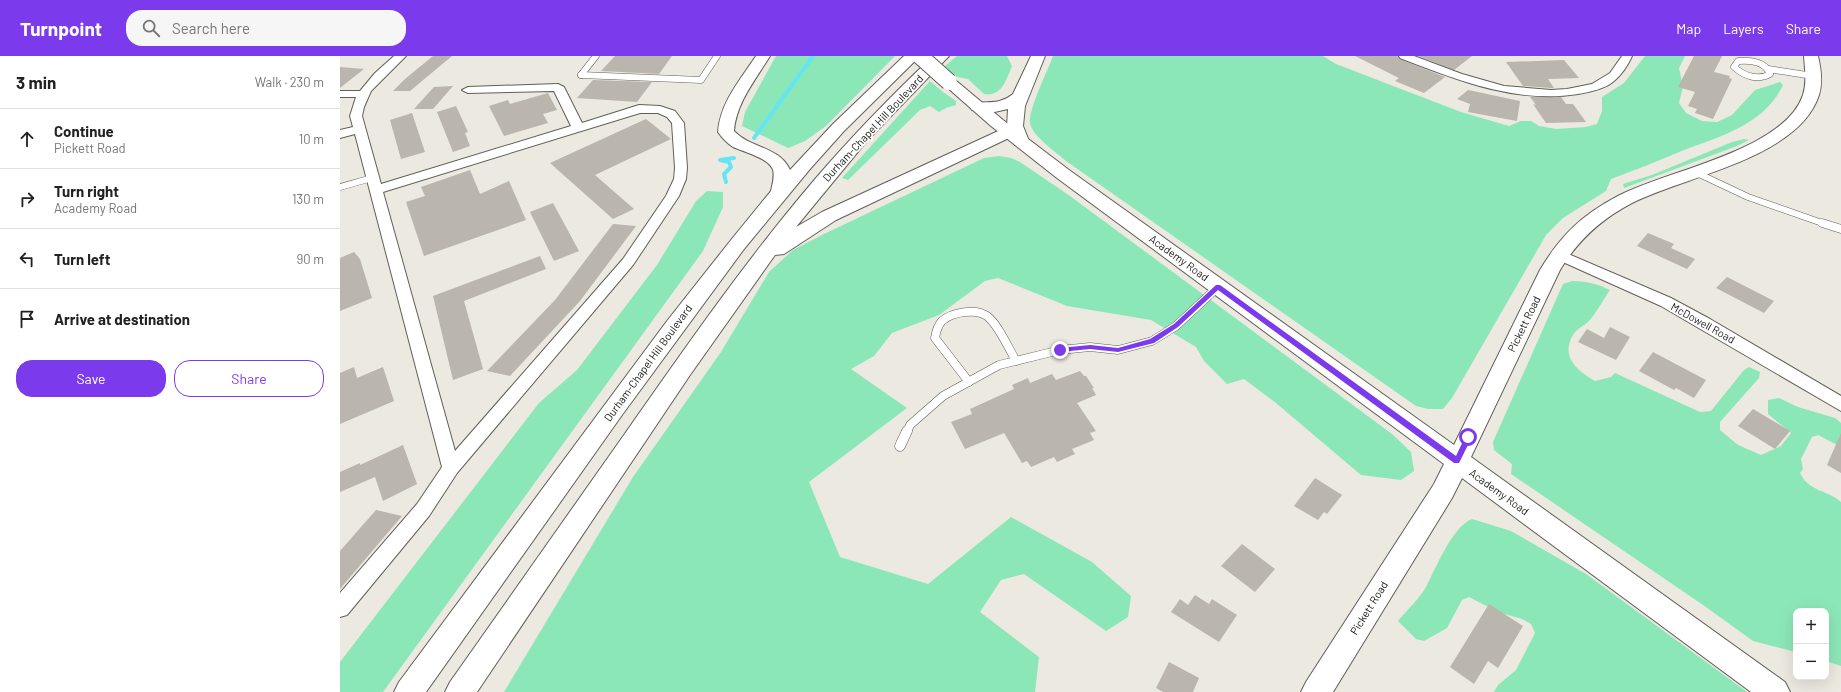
<!DOCTYPE html>
<meta charset="utf-8">
<style>
body{margin:0;font-family:Barlow,sans-serif;background:#f6f6f6;color:#222}
.controls{position:absolute;right:12px;bottom:12px;display:grid;overflow:hidden;border-radius:8px;box-shadow:0 4px 16px #0002}
.controls button{width:36px;height:36px;display:grid;place-items:center;padding:0;border:0;border-bottom:1px solid #e0e0e0;background:#fff;color:#222;font:20px sans-serif}
.stop{position:absolute;width:12px;height:12px;margin:-9px;border:3px solid #7c3aed;border-radius:50%;background:#fff}
.stop.end{background:#7c3aed;border-color:#fff;box-shadow:0 1px 4px #0008}
.list{margin:0;padding:0;list-style:none}
h2{display:flex;justify-content:space-between;align-items:center;height:52px;margin:0;padding:0 16px;font-size:17px}
h2 small{font-size:13px;font-weight:400;color:#767676}
.list li{display:grid;grid-template-columns:26px 1fr auto;gap:12px;align-items:center;box-sizing:border-box;height:60px;padding:0 16px;border-top:1px solid #e0e0e0}
.list b{display:block;font-size:15px;white-space:nowrap}
.list p{margin:0;font-size:13px;white-space:nowrap;color:#767676}
.list em{font-size:13px;font-style:normal;color:#767676}
.actions{display:flex;gap:8px;padding:12px 16px}
.actions a{flex:1;padding:9px 0;border:1px solid #7c3aed;border-radius:16px;text-align:center;font-size:14px;color:#7c3aed}
.actions .main{background:#7c3aed;color:#fff}
.icon{flex:none;width:22px;height:22px;fill:none;stroke:currentColor;stroke-width:2;stroke-linecap:round;stroke-linejoin:round}
.map{position:relative;flex:none;width:1501px;height:636px;overflow:hidden}
header{display:flex;align-items:center;gap:24px;box-sizing:border-box;height:56px;padding:0 20px;background:#7c3aed;color:#fff}
header strong{font-size:19px}
nav{display:flex;gap:22px;margin-inline-start:auto;font-size:14px}
.search{width:280px;height:36px;background:#f6f6f6;display:flex;align-items:center;gap:10px;box-sizing:border-box;padding:0 14px;border-radius:16px;color:#767676;font-size:15px}
main{display:flex}
aside{flex:1;background:#fff}
.map>svg:first-child{display:block}
</style>
<header>
<strong>Turnpoint</strong>
<div class="search"><svg class="icon" aria-label="search" viewBox="0 0 24 24"><circle cx="10" cy="10" r="6"/><path d="M15 15l6 6"/></svg>Search here</div>
<nav><a>Map</a><a>Layers</a><a>Share</a></nav>
</header>
<main>
<aside>
<h2>3 min<small>Walk · 230 m</small></h2>
<ul class="list">
<li><svg class="icon" aria-label="ahead" viewBox="0 0 24 24"><path d="M12 20V5M6 11l6-6 6 6"/></svg><div><b>Continue</b><p>Pickett Road</p></div><em>10 m</em></li>
<li><svg class="icon" aria-label="right" viewBox="0 0 24 24"><path d="M7 20v-9h11M14 6l5 5-5 5"/></svg><div><b>Turn right</b><p>Academy Road</p></div><em>130 m</em></li>
<li><svg class="icon" aria-label="left" viewBox="0 0 24 24"><path d="M17 20v-9H6M10 6l-5 5 5 5"/></svg><div><b>Turn left</b></div><em>90 m</em></li>
<li><svg class="icon" aria-label="arrive" viewBox="0 0 24 24"><path d="M6 21V4h12l-3 4 3 4H6"/></svg><div><b>Arrive at destination</b></div></li>
</ul>
<div class="actions"><a class="main">Save</a><a>Share</a></div>
</aside>
<div class="map">
<svg width="1501" height="636" viewBox="0 0 1501 636">
<rect width="100%" height="100%" fill="#ebe9e0"/>
<g fill="#8ce7b8">
<polygon points="436,0 555,0 486,70 465,85 448,92 402,70 405,56"/>
<path d="M617 0H667L672 10C666 24 662 41 644 38L628 23 617 21 605 10Z"/>
<path d="M713 0H983L996 8 1121 56 1169 70 1181 65H1191L1199 70 1216 73 1246 71 1257 68 1262 55V41L1284 27 1305 0H1345L1339 12 1343 31 1339 47 1346 57 1362 65 1377 66 1392 59 1415 34 1440 26 1443 29C1425 68 1382 80 1344 94 1320 104 1296 114 1271 123L1266 135 1223 162 1206 179 1112 342 1103 353H1088L1076 350 726 105C716 96 692 80 690 67 688 54 708 14 713 0Z"/>
<polygon points="590,25 603,36 616,45 616,49 606,52 599,56 590,50 580,54 508,124 502,122"/>
<polygon points="1404,83 1409,84 1397,90 1284,132 1283,128 1286,127 1312,119 1392,86"/>
<polygon points="659,100 671,102 680,106 730,140 1052,378 1071,396 1074,415 1061,424 1021,419 936,347 904,323 887,328 864,305 856,291 811,264 727,250 658,222 645,225 599,259 552,277 534,300 511,313 567,352 469,426 500,501 588,528 671,461 752,506 791,540 788,561 766,575 684,518 661,524 640,556 699,601 695,636 164,636 293,421 381,296 429,216 453,194 484,178 644,102"/>
<polygon points="367,135 383,136 383,151 363,195 43,636 0,636 0,606 199,347 237,314 317,209 356,145"/>
<path d="M1232 225C1246 225 1258 228 1270 234 1263 244 1257 256 1249 265 1244 270 1236 273 1233 279 1220 301 1238 315 1255 325L1271 321 1275 317 1360 356 1371 355 1404 314 1409 311 1420 316 1419 322 1380 366V374L1398 389 1421 399 1441 390 1451 377 1428 358V344L1439 342 1458 351 1495 362 1501 367V391L1478 379 1472 381 1461 403 1463 413 1460 417C1469 436 1488 434 1501 446V610L1486 605V555H1456V596L1413 585 1366 551 1171 418 1172 408 1154 394 1153 386 1223 228Z"/>
<path d="M1132 463 1171 475 1246 518 1407 636H1154L1158 629 1176 614 1195 577 1191 568 1182 563 1158 556 1129 541 1122 544 1107 572 1084 585 1076 583 1058 565C1067 554 1079 543 1086 531 1096 512 1112 471 1132 463Z"/>
</g>
<g fill="none" stroke-linecap="round" stroke-linejoin="round">
<g stroke="#64e5f1" stroke-width="4">
<polyline points="414,82 473,0"/>
<polyline points="386,126 384,118 391,111 389,106 380,104 394,102"/>
</g>
</g>
<g fill="#bab5ad">
<polygon points="93,0 112,0 70,35 53,35 65,23"/>
<polygon points="275,0 332,0 319,18 261,15"/>
<polygon points="1015,0 1058,0 1059,3 1105,21 1084,37 1055,25 1059,22"/>
<polygon points="1078,0 1132,0 1114,14"/>
<polygon points="1354,0 1382,0 1374,16 1390,20 1389,22 1392,23 1373,63 1355,57 1357,53 1348,50 1355,36 1338,31"/>
<polygon points="1224,4 1239,22 1208,23 1214,32 1211,32 1183,30 1166,6"/>
<polygon points="0,11 24,13 0,32"/>
<polygon points="253,24 312,26 297,46 237,42"/>
<polygon points="113,30 93,53 74,53 94,31"/>
<polygon points="1128,34 1180,45 1177,65 1128,56 1130,48 1117,43"/>
<polygon points="208,37 217,54 203,58 208,67 164,80 149,50 168,44 170,48"/>
<polygon points="1190,41 1221,41 1226,48 1233,48 1246,66 1206,67 1193,48 1196,49"/>
<polygon points="116,50 128,76 125,77 130,90 113,96 97,56"/>
<polygon points="72,57 85,96 61,103 50,64"/>
<polygon points="306,63 331,83 255,119 294,153 273,163 210,107"/>
<polygon points="130,114 140,138 169,125 186,164 84,200 66,146 85,140 81,131"/>
<polygon points="213,147 239,195 214,205 190,156"/>
<polygon points="273,168 296,170 240,245 170,320 147,315 215,244"/>
<polygon points="1308,177 1334,188 1331,192 1355,203 1347,213 1297,190"/>
<polygon points="14,196 20,203 32,242 0,255 0,202"/>
<polygon points="200,200 206,213 124,245 143,313 113,324 93,240"/>
<polygon points="1387,221 1434,245 1424,257 1376,232"/>
<polygon points="1270,271 1290,281 1276,304 1238,286 1247,273 1264,282"/>
<polygon points="1313,296 1366,324 1354,342 1336,332 1334,334 1299,315"/>
<polygon points="14,311 17,322 43,311 54,345 0,368 0,317"/>
<polygon points="740,315 744,320 746,320 754,332 752,332 756,339 737,347 756,375 750,377 754,384 732,393 735,398 717,406 714,401 691,411 687,405 682,407 664,377 625,393 611,366 632,358 630,353 674,333 672,329 688,322 690,327 712,318 716,324"/>
<polygon points="1413,353 1450,375 1435,393 1398,370"/>
<polygon points="1501,377 1501,417 1487,409"/>
<polygon points="63,389 77,428 43,445 35,421 0,436 0,416 20,407 20,409"/>
<polygon points="975,422 1002,439 987,458 984,456 978,464 954,450"/>
<polygon points="36,454 62,460 0,533 0,495"/>
<polygon points="902,488 935,513 915,536 881,510"/>
<polygon points="855,539 869,548 872,543 897,559 879,586 831,556 840,543 848,549"/>
<polygon points="1149,548 1183,570 1158,612 1148,605 1134,628 1110,611"/>
<polygon points="829,606 859,622 853,636 823,636 816,632"/>
</g>
<g fill="none" stroke-linecap="round" stroke-linejoin="round">
<g stroke="#615f57" stroke-width="7">
<g id="lane-far2">
<path d="M1398 5C1410 4 1425 5 1430 18 1418 25 1404 20 1394 11Z"/>
<polyline points="1428,13 1473,20"/>
<polyline points="241,19 361,24 377,0"/>
<polyline points="241,19 256,0"/>
<polyline points="1355,116 1408,141 1485,168"/>
<polyline points="0,131 32,122"/>
</g>
</g>
<g stroke="#615f57" stroke-width="9">
<g id="lane-far1">
<polyline points="1482,167 1501,173"/>
<path d="M629 326 595 282C596 276 598 269 602 265 612 256 636 252 647 260 658 268 669 293 676 305"/>
<polyline points="567,376 570,369 603,340 659,309 720,294 750,291 778,294 812,285 836,270 878,231"/>
</g>
</g>
<g stroke="#615f57" stroke-width="11">
<polyline id="lane" points="560,390 567,375"/>
</g>
<g stroke="#615f57" stroke-width="2">
<g id="street">
<path d="M54 0H66L31 35 24 51 22 60 41 128 231 70 214 35 128 37 122 34 128 31 218 28 224 31 242 67 299 49 320 50 335 55 344 67 347 112 346 123 339 140 293 209 117 417 89 460 7 559 0 561V537L77 448 102 411 15 78 0 82V74L13 71 10 60 16 41H0V35H20L35 17ZM300 57H318L327 61 332 67 335 112 334 123 326 140 283 203 115 395 43 136Z"/>
<path d="M1059 0H1074L1122 18 1164 30 1211 34 1227 33 1252 28 1270 17 1282 0H1292C1288 9 1282 18 1274 25 1265 33 1250 36 1238 38 1176 48 1117 24 1060 2Z"/>
<polygon points="1219,194 1331,242 1370,263 1501,340 1501,355 1321,250 1214,202 1212,199 1214,196"/>
</g>
</g>
<g stroke="#615f57" stroke-width="2">
<path id="secondary" d="M1464 0H1478C1481 13 1483 26 1479 39 1459 102 1345 120 1292 147 1261 163 1238 184 1220 214L1131 401 1445 626 1450 636H1411L1122 422 1112 442 993 636H961L966 626 1094 428 1104 408 717 122 651 70 601 26 604 23 609 21 614 23 663 64 729 114 1114 389 1200 214C1221 179 1242 159 1278 140 1327 114 1444 95 1463 39 1467 27 1465 13 1464 0Z"/>
</g>
<g stroke="#615f57" stroke-width="2">
<g id="primary">
<path d="M416 0H430C416 23 396 47 394 75 411 93 439 90 450 114L493 68 564 0H580L504 75 470 113 404 193 282 359 86 636H54L59 626 327 265 391 184 431 135C432 129 435 121 433 114 429 102 404 96 393 91 387 87 382 82 378 76 380 47 400 24 416 0Z"/>
<path d="M593 0H609L526 86 456 171 482 156 667 71 668 53 650 57 632 54 630 51 632 48C648 44 658 50 673 38L691 0H705L685 50 683 70 689 85 687 89 681 90 675 89 671 81 496 164 444 198 435 199 350 319 137 636H105L110 626 134 592C184 521 234 450 284 379 345 292 406 204 476 122 513 79 552 39 593 0Z"/>
</g>
</g>
<use href="#lane-far2" stroke="#fff" stroke-width="6"/>
<use href="#lane-far1" stroke="#fff" stroke-width="8"/>
<use href="#lane" stroke="#fff" stroke-width="10"/>
<use href="#street" fill="#fff" fill-rule="evenodd"/>
<use href="#secondary" fill="#fff" fill-rule="evenodd"/>
<use href="#primary" fill="#fff" fill-rule="evenodd"/>
<g stroke="#615f57" stroke-width="18" stroke-linecap="butt">
<polyline id="secondary-bridge" points="580,0 609,26"/>
</g>
<use href="#secondary-bridge" stroke="#fff" stroke-width="16"/>
</g>
<polygon fill="#7c3aed" points="876,229 880,229 1116,400 1126,379 1131,379 1132,381 1119,407 1114,407 878,234 838,271 814,287 778,296 750,293 720,296 716,294 720,292 750,289 778,292 810,283 834,268"/>
<g text-anchor="middle" stroke-width="3.5" stroke-linejoin="round" paint-order="stroke">
<g font-size="11" fill="#191915" stroke="#fff">
<text transform="translate(533 72) rotate(-47)" y="4">Durham-Chapel Hill Boulevard</text>
<text transform="translate(839 202) rotate(36)" y="4">Academy Road</text>
<text transform="translate(1363 267) rotate(29)" y="4">McDowell Road</text>
<text transform="translate(1184 268) rotate(-64)" y="4">Pickett Road</text>
<text transform="translate(308 307) rotate(-54)" y="4">Durham-Chapel Hill Boulevard</text>
<text transform="translate(1159 436) rotate(36)" y="4">Academy Road</text>
<text transform="translate(1029 552) rotate(-58)" y="4">Pickett Road</text>
</g>
</g>
</svg>
<div class="controls">
<button>+</button>
<button>−</button>
</div>
<div class="stop" style="left:1128px;top:381px"></div>
<div class="stop end" style="left:720px;top:294px"></div>
</div>
</main>
